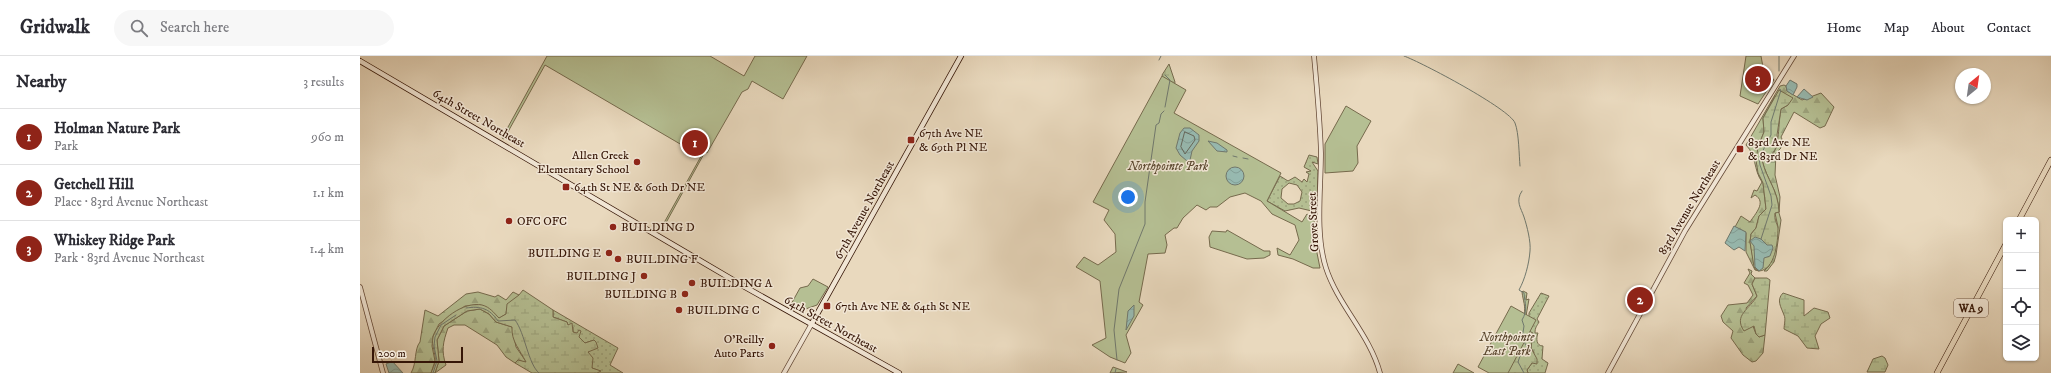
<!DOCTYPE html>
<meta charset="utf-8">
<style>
body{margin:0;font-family:"IM FELL DW Pica",serif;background:#f7f7f7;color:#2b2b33}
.controls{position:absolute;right:12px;bottom:12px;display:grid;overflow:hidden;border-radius:6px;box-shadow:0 1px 3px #0004}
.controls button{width:36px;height:36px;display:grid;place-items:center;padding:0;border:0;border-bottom:1px solid #e1e1e2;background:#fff;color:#2b2b33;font:20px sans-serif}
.compass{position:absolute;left:1595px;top:12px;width:36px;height:36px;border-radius:50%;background:#fff;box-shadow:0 1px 3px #0004;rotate:29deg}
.scale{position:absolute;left:12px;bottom:10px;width:91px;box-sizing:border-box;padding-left:4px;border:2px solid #361607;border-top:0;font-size:11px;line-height:14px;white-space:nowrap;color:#361607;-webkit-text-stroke:3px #f1e6d5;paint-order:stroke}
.you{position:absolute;left:768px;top:141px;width:14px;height:14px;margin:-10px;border:3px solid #fff;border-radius:50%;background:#1a73e8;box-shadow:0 0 0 6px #1a73e833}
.badge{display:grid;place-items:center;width:26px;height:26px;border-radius:50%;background:#8f2418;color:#fff;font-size:13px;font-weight:700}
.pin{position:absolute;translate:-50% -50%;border:2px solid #fff;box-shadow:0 1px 4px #0006}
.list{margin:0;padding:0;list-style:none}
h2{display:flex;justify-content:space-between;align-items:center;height:52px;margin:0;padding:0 16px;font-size:17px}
h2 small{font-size:13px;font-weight:400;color:#7c7c81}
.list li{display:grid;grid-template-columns:26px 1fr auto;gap:12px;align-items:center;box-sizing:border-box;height:56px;padding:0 16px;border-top:1px solid #e1e1e2}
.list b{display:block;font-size:15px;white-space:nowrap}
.list p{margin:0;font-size:13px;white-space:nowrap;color:#7c7c81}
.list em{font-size:13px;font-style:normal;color:#7c7c81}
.icon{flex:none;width:22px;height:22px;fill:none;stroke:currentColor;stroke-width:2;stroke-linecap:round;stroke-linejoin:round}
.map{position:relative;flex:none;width:1691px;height:317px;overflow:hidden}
header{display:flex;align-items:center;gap:24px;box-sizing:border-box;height:56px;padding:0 20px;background:#fff;border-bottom:1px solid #e1e1e2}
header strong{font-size:19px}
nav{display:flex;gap:22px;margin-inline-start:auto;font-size:14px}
.search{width:280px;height:36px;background:#f7f7f7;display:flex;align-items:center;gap:10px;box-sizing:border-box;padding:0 14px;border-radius:22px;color:#7c7c81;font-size:15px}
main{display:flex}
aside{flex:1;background:#fff}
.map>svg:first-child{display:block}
</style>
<header>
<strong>Gridwalk</strong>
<div class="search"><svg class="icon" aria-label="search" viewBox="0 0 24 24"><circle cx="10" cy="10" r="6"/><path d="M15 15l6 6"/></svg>Search here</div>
<nav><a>Home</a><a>Map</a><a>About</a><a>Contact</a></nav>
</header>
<main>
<aside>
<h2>Nearby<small>3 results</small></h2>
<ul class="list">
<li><span class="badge">1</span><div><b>Holman Nature Park</b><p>Park</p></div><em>960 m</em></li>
<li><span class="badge">2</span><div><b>Getchell Hill</b><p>Place · 83rd Avenue Northeast</p></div><em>1.1 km</em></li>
<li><span class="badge">3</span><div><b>Whiskey Ridge Park</b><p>Park · 83rd Avenue Northeast</p></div><em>1.4 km</em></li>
</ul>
</aside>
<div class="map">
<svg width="1691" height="317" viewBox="0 0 1691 317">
<defs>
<pattern id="grass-dots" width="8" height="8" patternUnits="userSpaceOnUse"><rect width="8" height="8" fill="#b5bf93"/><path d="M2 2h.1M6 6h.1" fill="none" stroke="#9ca37d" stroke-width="1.8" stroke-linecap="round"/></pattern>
<pattern id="forest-firs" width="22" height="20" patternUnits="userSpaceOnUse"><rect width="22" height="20" fill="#b5bf93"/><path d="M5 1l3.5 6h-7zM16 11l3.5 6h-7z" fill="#9ca37d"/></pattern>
<pattern id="wetland-marsh" width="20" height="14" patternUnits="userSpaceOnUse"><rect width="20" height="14" fill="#b5bf93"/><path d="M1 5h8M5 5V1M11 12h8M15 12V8" fill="none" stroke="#9ca37d"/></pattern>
<pattern id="water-waves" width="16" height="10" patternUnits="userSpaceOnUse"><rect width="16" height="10" fill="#97bab1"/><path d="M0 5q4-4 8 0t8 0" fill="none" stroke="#839f97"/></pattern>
</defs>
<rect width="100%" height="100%" fill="#e9d9be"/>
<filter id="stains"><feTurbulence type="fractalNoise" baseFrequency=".005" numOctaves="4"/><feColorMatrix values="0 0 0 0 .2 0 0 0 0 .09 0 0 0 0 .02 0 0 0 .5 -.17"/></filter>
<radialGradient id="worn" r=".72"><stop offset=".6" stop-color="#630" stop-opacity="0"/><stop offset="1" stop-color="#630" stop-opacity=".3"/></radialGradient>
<g fill="url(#grass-dots)" stroke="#766a4d" fill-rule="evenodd">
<path d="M949 99 957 101 958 108 952 106 958 115 957 159 956 156 939 152 925 155 907 145 920 120 928 125 935 121 942 126 944 123 947 126 949 118 946 116 951 115 944 111ZM929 127 937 129 942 136 940 145 934 148H928L921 142 922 133Z"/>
<path d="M1181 237 1189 240 1177 263 1179 266C1177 270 1175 271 1175 277H1178C1176 282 1176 290 1183 290L1182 303 1188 307 1185 317H1168L1167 314 1172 307 1174 296 1171 292 1172 277 1169 275V257Z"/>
<path d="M193 254 258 292 250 309 263 317H237L240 315 232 312 228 296 234 284 225 287C219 284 218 278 213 276V271L208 269 207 266 193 261Z"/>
</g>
<g fill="url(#forest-firs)" stroke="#766a4d">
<path d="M1424 29 1426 30 1427 35 1442 44 1461 37 1474 51 1465 70 1460 72 1434 56 1421 81 1422 83 1420 87 1421 92 1416 97 1415 119 1420 141 1419 157 1421 164 1416 199 1414 206 1407 215H1404L1409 210 1418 171 1415 157 1419 156C1418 133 1407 125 1402 104 1405 103 1409 102 1411 100 1420 93 1418 66 1421 53L1428 49 1415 40 1403 62 1404 76 1398 91V117L1403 127 1406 153 1399 160 1396 172 1391 178 1390 186 1395 213 1399 215 1395 214 1386 196V177L1375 171 1381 160 1390 166C1395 158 1407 146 1395 139L1391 142 1394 134 1397 135 1402 126C1393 113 1397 100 1386 89L1420 30Z"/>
<polygon points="1388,213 1392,215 1391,218 1395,222 1392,228 1397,240 1386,252 1396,278 1399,281 1405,279 1403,297 1396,305 1392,306 1383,299 1371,282 1373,275 1363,266 1361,260 1368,249 1387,247 1393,239 1388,229 1384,227 1390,217"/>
<path d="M118 236 135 241 138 239 146 244 153 236 159 239 146 258 138 263 121 249 105 250 79 268 73 280 72 290 75 305 71 317H51C57 307 54 293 60 286L65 254 78 260 106 238Z"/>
<path d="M120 253 129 258 136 266 152 271 156 291 167 307 158 304 155 307 146 301 137 289 105 269H94L88 272C83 286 81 295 86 309L75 317 79 305 77 284 84 270 107 255Z"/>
</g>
<g fill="url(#wetland-marsh)" stroke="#766a4d">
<polygon points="809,8 815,26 814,31 803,22 802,19"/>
<path d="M1419 34 1433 42 1428 49 1421 53 1417 79 1418 89 1408 104H1402C1407 125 1418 133 1419 156L1415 157C1414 163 1417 167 1418 172 1418 186 1415 214 1399 215L1394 211 1390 186 1391 178 1396 172 1399 160 1406 153 1403 127 1398 117 1396 104 1398 91 1404 76 1403 62Z"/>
<path d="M1395 222H1407L1410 224 1405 279 1399 281 1396 278 1394 270 1384 275C1373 259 1390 253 1397 240L1392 228Z"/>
<path d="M163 234 193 254V261L207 266 208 269 212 267 213 276 217 277 219 274 221 275 219 281 225 287 234 284 236 286 238 292 228 296 233 302 232 312 241 315 237 317H172L155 307 158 304 166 306C160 294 151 285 152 271L136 266 129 258 120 253 107 255 84 270 77 284 79 305 75 317H71C72 314 75 309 75 305 76 297 71 290 73 281 78 264 104 245 122 249 130 251 134 257 139 262L146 258 147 248 159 239Z"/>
<path d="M1163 235 1167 237 1166 244 1169 243 1166 260 1169 275 1173 277 1171 292 1177 303V308L1172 307 1167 314 1168 317H1142L1164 259C1166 250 1163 245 1162 236Z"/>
<path d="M1423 237 1444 244V260L1454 252 1468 256 1470 262 1461 268 1455 280 1459 293 1447 292 1438 280 1424 273C1424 269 1426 263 1424 259 1421 251 1416 244 1423 237Z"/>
<polygon points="1522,300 1525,302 1528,309 1525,316 1507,316 1513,303"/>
</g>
<g fill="#b5bf93" stroke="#766a4d">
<polygon points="187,0 350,0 384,20 395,0 447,0 423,43 392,25 388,33 382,36 347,97 345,96 302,174 300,174 344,95 339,99 185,9 144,83 142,82"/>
<polygon points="1386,0 1401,0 1403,11 1414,24 1398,48 1380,40"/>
<polygon points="802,20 826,34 814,57 921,117 907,145 942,166 947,158 954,163 955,187 960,212 953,212 933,203 918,199 917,192 930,199 939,184 935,169 912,158 901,145 885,137 870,141 857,151 850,151 846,154 837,149 823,162 817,172 814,172 805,179 807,189 805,197 788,198 779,246 783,249 766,279 771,297 765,307 750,301 732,289 746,282 740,225 716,211 724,201 738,209 756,196 755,178 744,164 749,154 733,146"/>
<polygon points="986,50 1011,65 997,90 998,107 993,115 965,117 965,88"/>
<polygon points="867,174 904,195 910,195 910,199 904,202 887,203 850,191 849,181 852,175 866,176"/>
<polygon points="453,223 468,231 457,249 440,255 430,250 440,232 448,230"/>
<polygon points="1151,250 1176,264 1148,317 1129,317 1118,311"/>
<polygon points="1098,308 1114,317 1093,317"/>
<polygon points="753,311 767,316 750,317"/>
</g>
<g fill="url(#water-waves)" stroke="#70786d">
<polygon points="1430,24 1437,28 1437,31 1433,39 1427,35 1426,30"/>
<polygon points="1444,33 1453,41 1447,44 1437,41"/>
<polygon points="824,72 830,72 839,79 839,85 832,95 830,104 827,105 820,99 816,92 820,77"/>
<polygon points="848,85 857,87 867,94 867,96 857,95"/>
<circle cx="875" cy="120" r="9"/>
<polygon points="1374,170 1386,176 1385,195 1379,191 1374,194 1365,187"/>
<polygon points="1395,181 1401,183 1407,189 1412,189 1413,192 1410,200 1404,202 1403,212 1399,215 1395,211 1394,190 1390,185"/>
<polygon points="774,249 774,260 766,274 768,255"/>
<polygon points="32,305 43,317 29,317 26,308"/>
</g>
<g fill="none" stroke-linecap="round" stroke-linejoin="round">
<polygon stroke="#66685c" stroke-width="1" points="825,76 834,80 835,84 825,98 821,91"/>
<g stroke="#70786d" stroke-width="1">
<path d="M1044 0C1061 6 1150 53 1155 67 1159 77 1159 99 1160 110"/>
<polyline points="799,4 801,0"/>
<polyline points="1419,15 1419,0"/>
<polyline points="805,19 810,24 805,51"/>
<polyline points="873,100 877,101"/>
<polyline points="883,102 888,103"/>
<path d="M1162 135C1155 145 1161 152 1164 161 1167 170 1171 186 1170 195 1169 208 1165 223 1159 234L1164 237C1165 248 1168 254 1162 264L1164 270 1162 283 1168 292 1160 300 1158 306 1164 317"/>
<polyline points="1401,183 1412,149 1411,140 1400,109 1399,102 1411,79 1411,66 1421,34 1419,33"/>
<path d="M106 252C121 250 129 252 138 265L155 264C165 277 168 308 179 317"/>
<polyline points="757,304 754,274 759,233 785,168 785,146 796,69 799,67 801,58 804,55"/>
<polyline points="73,317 77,305 74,290 75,281 81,269 96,259"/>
<polyline points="755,317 756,313"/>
</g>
<g stroke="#634735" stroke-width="5.5">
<g id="tertiary">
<path d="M954 0C957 32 960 65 961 97 961 133 955 178 966 212 978 249 1010 279 1020 317"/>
<polyline points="0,231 23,317"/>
<polyline points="424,317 451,269"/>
<polyline points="1248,317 1325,175 1434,0"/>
</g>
</g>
<g stroke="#361607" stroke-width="6">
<g id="secondary">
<polyline points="0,5 385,231 539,317"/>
<polyline points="451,269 601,0"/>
</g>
</g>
<g stroke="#361607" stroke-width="6">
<g id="primary">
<polyline points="1659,164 1691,104"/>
<polyline points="1577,317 1646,188"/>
</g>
</g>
<use href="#tertiary" stroke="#f1e6d5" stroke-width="4"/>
<use href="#secondary" stroke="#f1e6d5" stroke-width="4.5"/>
<use href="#primary" stroke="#e9d9be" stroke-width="5"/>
</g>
<g fill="#8f2418" stroke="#f1e6d5" stroke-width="1.5">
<rect x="547" y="80" width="8" height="8" rx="2"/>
<rect x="1376" y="89" width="8" height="8" rx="2"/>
<circle cx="277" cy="106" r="4"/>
<rect x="202" y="127" width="8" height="8" rx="2"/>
<circle cx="149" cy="165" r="4"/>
<circle cx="253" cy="171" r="4"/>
<circle cx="249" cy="197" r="4"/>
<circle cx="258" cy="203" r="4"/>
<circle cx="284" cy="220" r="4"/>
<circle cx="332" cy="227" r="4"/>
<circle cx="325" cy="238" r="4"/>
<rect x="463" y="246" width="8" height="8" rx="2"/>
<circle cx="319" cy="254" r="4"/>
<circle cx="412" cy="290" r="4"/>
</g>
<g text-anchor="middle" stroke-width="3" stroke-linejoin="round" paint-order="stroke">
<rect fill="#f1e6d5" stroke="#6e5445" stroke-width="1" x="1594" y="243" width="34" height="18" rx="3"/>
<g font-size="11" font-weight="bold" fill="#361607">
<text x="1611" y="256">WA 9</text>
</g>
<g font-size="12" fill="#361607" stroke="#f1e6d5">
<text transform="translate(119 62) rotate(30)" y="4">64th Street Northeast</text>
<text transform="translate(1329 151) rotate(-59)" y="4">83rd Avenue Northeast</text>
<text transform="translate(504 154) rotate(-61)" y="4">67th Avenue Northeast</text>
<text transform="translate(953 166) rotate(-93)" y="4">Grove Street</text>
<text transform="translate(471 268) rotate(29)" y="4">64th Street Northeast</text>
</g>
<g font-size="12" fill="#361607" stroke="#f1e6d5" text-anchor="start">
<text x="559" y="81">67th Ave NE<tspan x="559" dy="14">&amp; 69th Pl NE</tspan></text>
<text x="1388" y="90">83rd Ave NE<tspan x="1388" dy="14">&amp; 83rd Dr NE</tspan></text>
<text x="269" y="103" text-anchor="end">Allen Creek<tspan x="269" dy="14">Elementary School</tspan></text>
<text x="214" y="135">64th St NE &amp; 60th Dr NE</text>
<text x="157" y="169">OFC OFC</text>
<text x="261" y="175">BUILDING D</text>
<text x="241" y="201" text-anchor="end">BUILDING E</text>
<text x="266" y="207">BUILDING F</text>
<text x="276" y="224" text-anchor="end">BUILDING J</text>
<text x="340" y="231">BUILDING A</text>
<text x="317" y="242" text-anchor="end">BUILDING B</text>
<text x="475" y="254">67th Ave NE &amp; 64th St NE</text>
<text x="327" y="258">BUILDING C</text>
<text x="404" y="287" text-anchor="end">O'Reilly<tspan x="404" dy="14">Auto Parts</tspan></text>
</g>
<g font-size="12" font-style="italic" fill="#5c4931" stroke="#f1e6d5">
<text x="808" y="114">Northpointe Park</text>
<text x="1147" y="285">Northpointe<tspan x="1147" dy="14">East Park</tspan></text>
</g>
</g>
<rect width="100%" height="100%" filter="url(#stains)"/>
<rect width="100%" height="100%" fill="url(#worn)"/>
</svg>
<div class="controls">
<button>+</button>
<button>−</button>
<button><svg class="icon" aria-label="locate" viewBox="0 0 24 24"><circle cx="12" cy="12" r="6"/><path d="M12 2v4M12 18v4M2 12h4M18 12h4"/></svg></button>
<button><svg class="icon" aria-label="layers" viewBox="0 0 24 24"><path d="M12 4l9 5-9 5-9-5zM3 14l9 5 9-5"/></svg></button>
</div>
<svg class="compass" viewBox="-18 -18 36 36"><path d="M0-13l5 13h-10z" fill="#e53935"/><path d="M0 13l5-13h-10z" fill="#7c7c81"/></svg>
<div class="scale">200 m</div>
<div class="you"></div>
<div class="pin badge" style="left:335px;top:87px">1</div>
<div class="pin badge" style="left:1280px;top:244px">2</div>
<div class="pin badge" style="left:1398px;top:23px">3</div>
</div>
</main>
